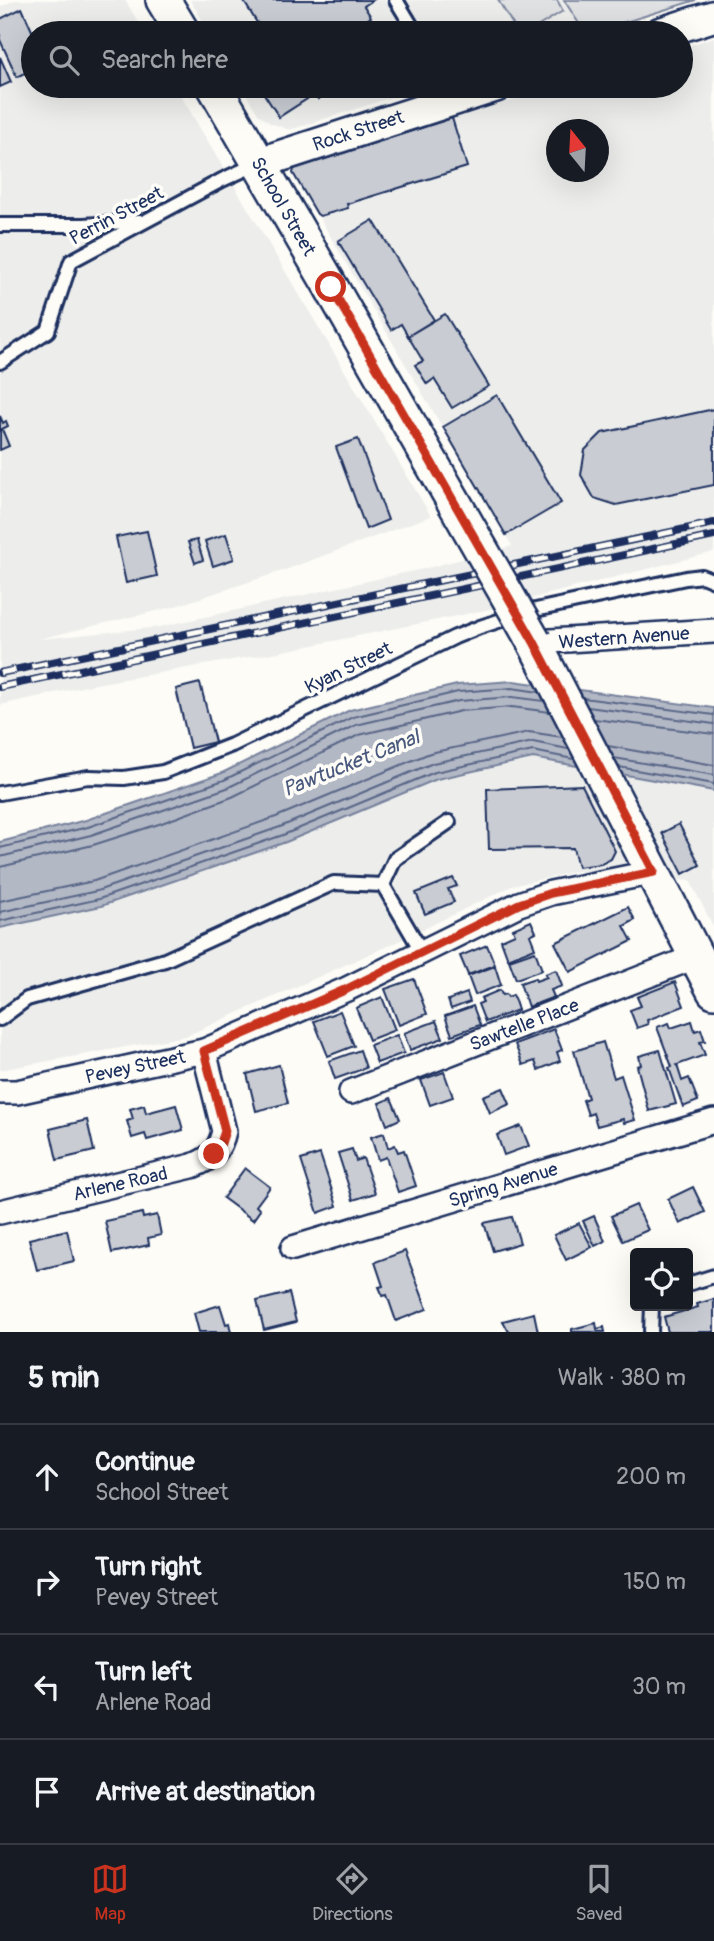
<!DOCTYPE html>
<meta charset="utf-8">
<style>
body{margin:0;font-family:Pangolin,sans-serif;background:#242831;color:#f1f3f6}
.controls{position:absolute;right:21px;bottom:21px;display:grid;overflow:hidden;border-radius:7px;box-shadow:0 7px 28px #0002}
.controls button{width:63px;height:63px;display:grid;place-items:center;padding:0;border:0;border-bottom:2px solid #363941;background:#171b24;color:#f1f3f6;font:35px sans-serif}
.compass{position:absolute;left:546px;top:119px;width:63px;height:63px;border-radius:50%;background:#171b24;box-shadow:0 7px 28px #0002;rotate:342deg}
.stop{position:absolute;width:21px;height:21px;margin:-16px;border:5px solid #c8321e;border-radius:50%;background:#fff}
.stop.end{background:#c8321e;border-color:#fff;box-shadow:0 2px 7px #0008}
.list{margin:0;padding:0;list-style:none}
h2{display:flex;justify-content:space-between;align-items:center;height:91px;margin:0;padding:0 28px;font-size:30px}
h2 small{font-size:23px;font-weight:400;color:#9ea1a6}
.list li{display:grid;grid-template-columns:46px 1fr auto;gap:21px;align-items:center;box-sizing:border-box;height:105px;padding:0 28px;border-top:2px solid #363941}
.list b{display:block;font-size:26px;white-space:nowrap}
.list p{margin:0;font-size:23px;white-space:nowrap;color:#9ea1a6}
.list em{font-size:23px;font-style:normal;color:#9ea1a6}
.icon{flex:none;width:38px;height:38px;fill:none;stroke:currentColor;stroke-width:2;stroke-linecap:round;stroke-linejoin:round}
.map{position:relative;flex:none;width:714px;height:1332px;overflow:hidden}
.search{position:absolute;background:#171b24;box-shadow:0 7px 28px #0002;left:21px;right:21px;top:21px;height:77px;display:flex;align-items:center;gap:18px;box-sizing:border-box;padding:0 24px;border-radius:38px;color:#9ea1a6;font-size:26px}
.sheet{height:511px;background:#171b24}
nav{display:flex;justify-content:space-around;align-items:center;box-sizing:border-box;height:98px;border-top:2px solid #363941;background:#171b24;font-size:19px;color:#9ea1a6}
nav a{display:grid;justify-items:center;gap:4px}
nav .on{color:#c8321e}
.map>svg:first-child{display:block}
</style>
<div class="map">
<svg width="714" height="1332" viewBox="0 0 714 1332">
<rect width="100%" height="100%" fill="#fdfcf7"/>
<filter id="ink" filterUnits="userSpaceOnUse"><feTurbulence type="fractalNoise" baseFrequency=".0143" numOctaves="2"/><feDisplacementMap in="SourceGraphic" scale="14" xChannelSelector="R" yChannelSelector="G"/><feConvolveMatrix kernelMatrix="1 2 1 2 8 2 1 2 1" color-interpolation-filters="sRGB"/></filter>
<g filter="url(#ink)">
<g fill="#edeeec" fill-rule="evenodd">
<path d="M15 0H125L145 33H33V86H175L431 516 285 570 173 607 39 639 159 627 427 568 512 546 293 173 294 169 558 86H681V48L714 37V552L486 610 279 652 96 684 0 705V7ZM556 130H598V172H556Z"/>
<polygon points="190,0 696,0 590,33 210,33"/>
<polygon points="241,86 427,86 290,130 270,123 258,114"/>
<polygon points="534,758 714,791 714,928 690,881 578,871 512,886 401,940 186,1036 0,1070 0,928 101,906 286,842 437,779"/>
</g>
<g fill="#e0e1e3" stroke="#7e88a0" stroke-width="2">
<polygon points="498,0 557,0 563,11 527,33 518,33"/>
<polygon points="564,0 696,0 590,33 585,33"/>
</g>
<polygon fill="#b3b8c5" stroke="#76819c" stroke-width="2" points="513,681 714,708 714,791 533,758 437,779 286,842 101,906 0,928 0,842 86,820 222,773 350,710 457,685"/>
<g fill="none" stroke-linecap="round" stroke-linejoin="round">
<g stroke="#586687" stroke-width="2">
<polyline points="583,698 714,715"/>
<polyline points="588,707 714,724"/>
<polyline points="594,719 714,734"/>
<polyline points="608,746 714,765"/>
<polyline points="614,758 714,775"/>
<polyline points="619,767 714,784"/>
<polyline points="0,848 88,827 224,780 353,717 458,692 512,688 539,692"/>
<polyline points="0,857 91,835 227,788 356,725 459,701 512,697 544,701"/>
<polyline points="0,867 93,845 159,824 232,797 359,735 461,711 512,707 550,712"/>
<polyline points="0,901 94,881 276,817 430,753 529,732 562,737"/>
<polyline points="0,912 97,891 280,827 433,763 533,742 568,749"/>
<polyline points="0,921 99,899 283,835 435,772 533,751 573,759"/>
</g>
</g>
<g fill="#c9ccd3" stroke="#1b2f5e" stroke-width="2">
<polygon points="243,0 373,0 364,6 371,17 346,33 248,33 259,26"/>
<polygon points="22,8 33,33 33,69 17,77 0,40 0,19"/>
<polygon points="0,57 11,82 0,87"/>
<polygon points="259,86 339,86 318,99 315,94 279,117"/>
<polygon points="452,118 467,167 347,204 348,208 320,216 317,214 293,173 294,169"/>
<polygon points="373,220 434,320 408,336 401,324 391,330 338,241"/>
<polygon points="445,314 489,386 452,408 434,379 427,384 415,365 423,361 408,336"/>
<polygon points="497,395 561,503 506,535 443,427"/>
<polygon points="714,409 714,485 616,505 594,498 581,475 585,450 602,433"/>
<polygon points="0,416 3,423 6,421 8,426 2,429 9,446 0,450"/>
<polygon points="358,439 388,520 366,529 336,447"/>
<polygon points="147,531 157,576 126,583 116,537"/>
<polygon points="226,534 234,559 213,566 205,541"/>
<polygon points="197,540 203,560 195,563 188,542"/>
<polygon points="200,683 215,742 190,748 176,689"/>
<polygon points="582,785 615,851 611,859 601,864 578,867 573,848 489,849 487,789"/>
<polygon points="679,824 700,865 683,874 662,833"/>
<polygon points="453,878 457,886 448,889 454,902 425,914 416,893"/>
<polygon points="628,907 635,920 624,926 632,941 570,972 555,943"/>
<polygon points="531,921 536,932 530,935 535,948 508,959 501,940 515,934 513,929"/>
<polygon points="487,945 495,965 468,975 460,956"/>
<polygon points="535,951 542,970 516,979 509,960"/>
<polygon points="495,966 501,985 475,995 468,976"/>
<polygon points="556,970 562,986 551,990 554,997 528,1007 520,983 535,978 536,981 547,977 545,974"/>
<polygon points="414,979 427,1014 399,1025 385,989"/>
<polygon points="675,982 684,1006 647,1020 648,1024 637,1028 630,1010 641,1006 637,997"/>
<polygon points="500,990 502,995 506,994 508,997 513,995 518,1010 485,1022 478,1004 483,1002 481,998"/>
<polygon points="467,993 470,1002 451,1009 448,1000"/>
<polygon points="382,997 395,1030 369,1040 356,1008"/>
<polygon points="473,1006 480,1025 452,1035 445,1016"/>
<polygon points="340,1011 354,1046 328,1056 314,1021"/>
<polygon points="436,1021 443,1038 410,1050 404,1033"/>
<polygon points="692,1021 695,1031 701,1029 705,1041 700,1042 705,1055 677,1065 682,1081 689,1078 698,1101 683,1107 669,1068 672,1067 657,1027 669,1023 671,1028"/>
<polygon points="554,1029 562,1050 557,1052 560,1061 538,1070 535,1061 523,1065 515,1044"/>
<polygon points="397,1035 404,1053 377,1063 370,1045"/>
<polygon points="603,1042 614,1078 621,1075 635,1120 624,1123 623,1119 597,1126 593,1113 588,1115 583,1100 588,1098 574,1051"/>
<polygon points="360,1050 366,1068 335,1079 329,1061"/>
<polygon points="660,1050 676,1104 649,1111 637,1066 641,1065 639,1056"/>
<polygon points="279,1065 288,1103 256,1111 247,1074"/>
<polygon points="444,1072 453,1097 430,1105 421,1080"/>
<polygon points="503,1088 510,1104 490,1113 483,1096"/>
<polygon points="391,1098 400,1119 387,1125 379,1103"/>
<polygon points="144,1105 146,1113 176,1105 183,1130 147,1140 145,1134 132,1138 127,1121 133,1119 130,1109"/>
<polygon points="87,1120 94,1151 57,1160 50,1129"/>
<polygon points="521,1126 529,1146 504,1155 497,1135"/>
<polygon points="384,1133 388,1148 395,1145 398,1152 404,1150 416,1186 398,1192 386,1157 378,1160 371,1137"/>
<polygon points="352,1149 356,1161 363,1158 375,1193 353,1200 338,1153"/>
<polygon points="320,1154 337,1206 318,1213 301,1160"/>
<polygon points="245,1168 270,1187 256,1206 260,1210 253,1220 223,1198"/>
<polygon points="693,1187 705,1212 680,1224 668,1199"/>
<polygon points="636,1205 648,1230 623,1241 611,1216"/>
<polygon points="142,1213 143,1218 157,1215 161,1235 148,1238 149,1245 112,1253 105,1221"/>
<polygon points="594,1216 605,1241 595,1246 583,1221"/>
<polygon points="512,1217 520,1243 493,1251 484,1223"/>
<polygon points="579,1223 592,1247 566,1260 554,1235"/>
<polygon points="67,1230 74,1261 37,1270 29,1239"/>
<polygon points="405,1251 427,1309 396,1321 387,1295 383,1296 379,1287 383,1286 375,1262"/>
<polygon points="289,1293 296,1322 264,1330 257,1301"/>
<polygon points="714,1299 714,1332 668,1332 664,1317 698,1307 697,1304"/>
<polygon points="220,1305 226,1324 229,1323 231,1332 199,1332 194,1313"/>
<polygon points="534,1313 538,1332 509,1332 503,1321"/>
<polygon points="596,1323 597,1329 604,1327 605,1332 572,1332 572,1329"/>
</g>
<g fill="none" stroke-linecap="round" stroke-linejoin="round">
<g stroke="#1b2f5e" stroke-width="18">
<g id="service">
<polyline points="396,0 416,33"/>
<polyline points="0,225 84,225 139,221"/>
<polyline points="0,362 48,331 71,261 222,180 259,163"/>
<polyline points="0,793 88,777 124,778 163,772 232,745 455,637 480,627 526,612 686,578 702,576 714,581"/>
<polyline points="383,885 395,859 449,822"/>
<polyline points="0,1019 27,999 165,960 334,883 383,885 422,952"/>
<polyline points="688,1284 714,1276"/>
<polyline points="651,1332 652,1306"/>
</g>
</g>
<g stroke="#1b2f5e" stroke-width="28">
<g id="minor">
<polyline points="534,642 714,631"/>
<polyline points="0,1092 17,1092 204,1051 347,989 519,904 551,893 654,872"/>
<polyline points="351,1092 697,956"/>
<path d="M0 1212 192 1166C211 1159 220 1150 224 1131L204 1051"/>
<polyline points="293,1248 714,1121"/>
</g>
</g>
<g stroke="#1b2f5e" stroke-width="35">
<g id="tertiary">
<polyline points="660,33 714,16"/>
<polyline points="259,163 497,86"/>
</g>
</g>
<g stroke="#1b2f5e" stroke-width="38">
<g id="secondary">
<polyline points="163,0 183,33"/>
<polyline points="214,86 331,287"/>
<polyline points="534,642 714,991"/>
</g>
</g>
<use href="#service" stroke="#fdfcf7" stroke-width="12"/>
<use href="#minor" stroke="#fdfcf7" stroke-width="23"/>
<use href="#tertiary" stroke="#fdfcf7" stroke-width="30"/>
<use href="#secondary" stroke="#fdfcf7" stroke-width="33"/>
<g stroke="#1b2f5e" stroke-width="8">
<g id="rail">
<polyline points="0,673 714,523"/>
<polyline points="0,687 714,536"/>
</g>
</g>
<use href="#rail" stroke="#fdfcf7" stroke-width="5" stroke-dasharray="16" stroke-linecap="butt"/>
<g stroke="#1b2f5e" stroke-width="38" stroke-linecap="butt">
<polyline id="secondary-bridge" points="331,287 534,642"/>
</g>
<use href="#secondary-bridge" stroke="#fdfcf7" stroke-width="33"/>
</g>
</g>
<g fill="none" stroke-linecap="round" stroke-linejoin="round" filter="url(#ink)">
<polyline stroke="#c8321e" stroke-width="9" points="214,1154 221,1143 225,1131 204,1051 347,989 519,904 551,893 654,872 534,642 331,287"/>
</g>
<g text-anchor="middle" stroke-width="7" stroke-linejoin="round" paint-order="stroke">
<g font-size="19" fill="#1b2f5e" stroke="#fdfcf7">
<text transform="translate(358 130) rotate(-18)" y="7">Rock Street</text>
<text transform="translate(284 206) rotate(60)" y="7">School Street</text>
<text transform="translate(116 215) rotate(-28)" y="7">Perrin Street</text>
<text transform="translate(624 637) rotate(-4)" y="7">Western Avenue</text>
<text transform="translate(348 667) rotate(-26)" y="7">Kyan Street</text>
<text transform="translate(524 1024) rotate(-21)" y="7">Sawtelle Place</text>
<text transform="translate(135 1066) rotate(-12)" y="7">Pevey Street</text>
<text transform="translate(120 1183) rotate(-13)" y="7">Arlene Road</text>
<text transform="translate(503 1184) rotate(-17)" y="7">Spring Avenue</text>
</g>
<g font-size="21" font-style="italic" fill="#49587d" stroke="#fdfcf7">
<text transform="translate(351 763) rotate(-22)" y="7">Pawtucket Canal</text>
</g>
</g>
</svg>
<div class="controls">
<button><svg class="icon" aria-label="locate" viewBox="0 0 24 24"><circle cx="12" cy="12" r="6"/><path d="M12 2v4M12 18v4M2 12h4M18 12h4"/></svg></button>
</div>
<svg class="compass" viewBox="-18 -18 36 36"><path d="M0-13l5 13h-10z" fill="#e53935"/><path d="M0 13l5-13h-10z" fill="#9ea1a6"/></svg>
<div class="stop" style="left:331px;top:287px"></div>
<div class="stop end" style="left:214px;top:1154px"></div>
<div class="search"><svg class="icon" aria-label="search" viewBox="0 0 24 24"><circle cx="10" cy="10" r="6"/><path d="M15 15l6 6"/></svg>Search here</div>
</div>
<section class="sheet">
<h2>5 min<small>Walk · 380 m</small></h2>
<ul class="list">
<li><svg class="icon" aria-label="ahead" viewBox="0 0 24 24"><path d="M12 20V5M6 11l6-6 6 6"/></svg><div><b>Continue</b><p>School Street</p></div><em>200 m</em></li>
<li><svg class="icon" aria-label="right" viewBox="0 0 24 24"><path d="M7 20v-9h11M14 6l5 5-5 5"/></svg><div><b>Turn right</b><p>Pevey Street</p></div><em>150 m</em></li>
<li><svg class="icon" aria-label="left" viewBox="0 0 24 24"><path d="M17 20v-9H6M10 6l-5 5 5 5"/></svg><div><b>Turn left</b><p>Arlene Road</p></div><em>30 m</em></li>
<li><svg class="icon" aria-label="arrive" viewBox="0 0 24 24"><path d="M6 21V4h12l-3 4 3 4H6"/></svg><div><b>Arrive at destination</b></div></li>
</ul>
</section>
<nav>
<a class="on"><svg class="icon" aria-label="map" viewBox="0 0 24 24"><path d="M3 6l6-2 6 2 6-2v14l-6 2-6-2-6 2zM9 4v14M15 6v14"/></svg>Map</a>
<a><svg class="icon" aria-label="directions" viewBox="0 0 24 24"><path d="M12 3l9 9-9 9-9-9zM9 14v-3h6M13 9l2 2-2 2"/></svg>Directions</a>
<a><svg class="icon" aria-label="saved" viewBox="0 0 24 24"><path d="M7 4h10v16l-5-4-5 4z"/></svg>Saved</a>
</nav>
